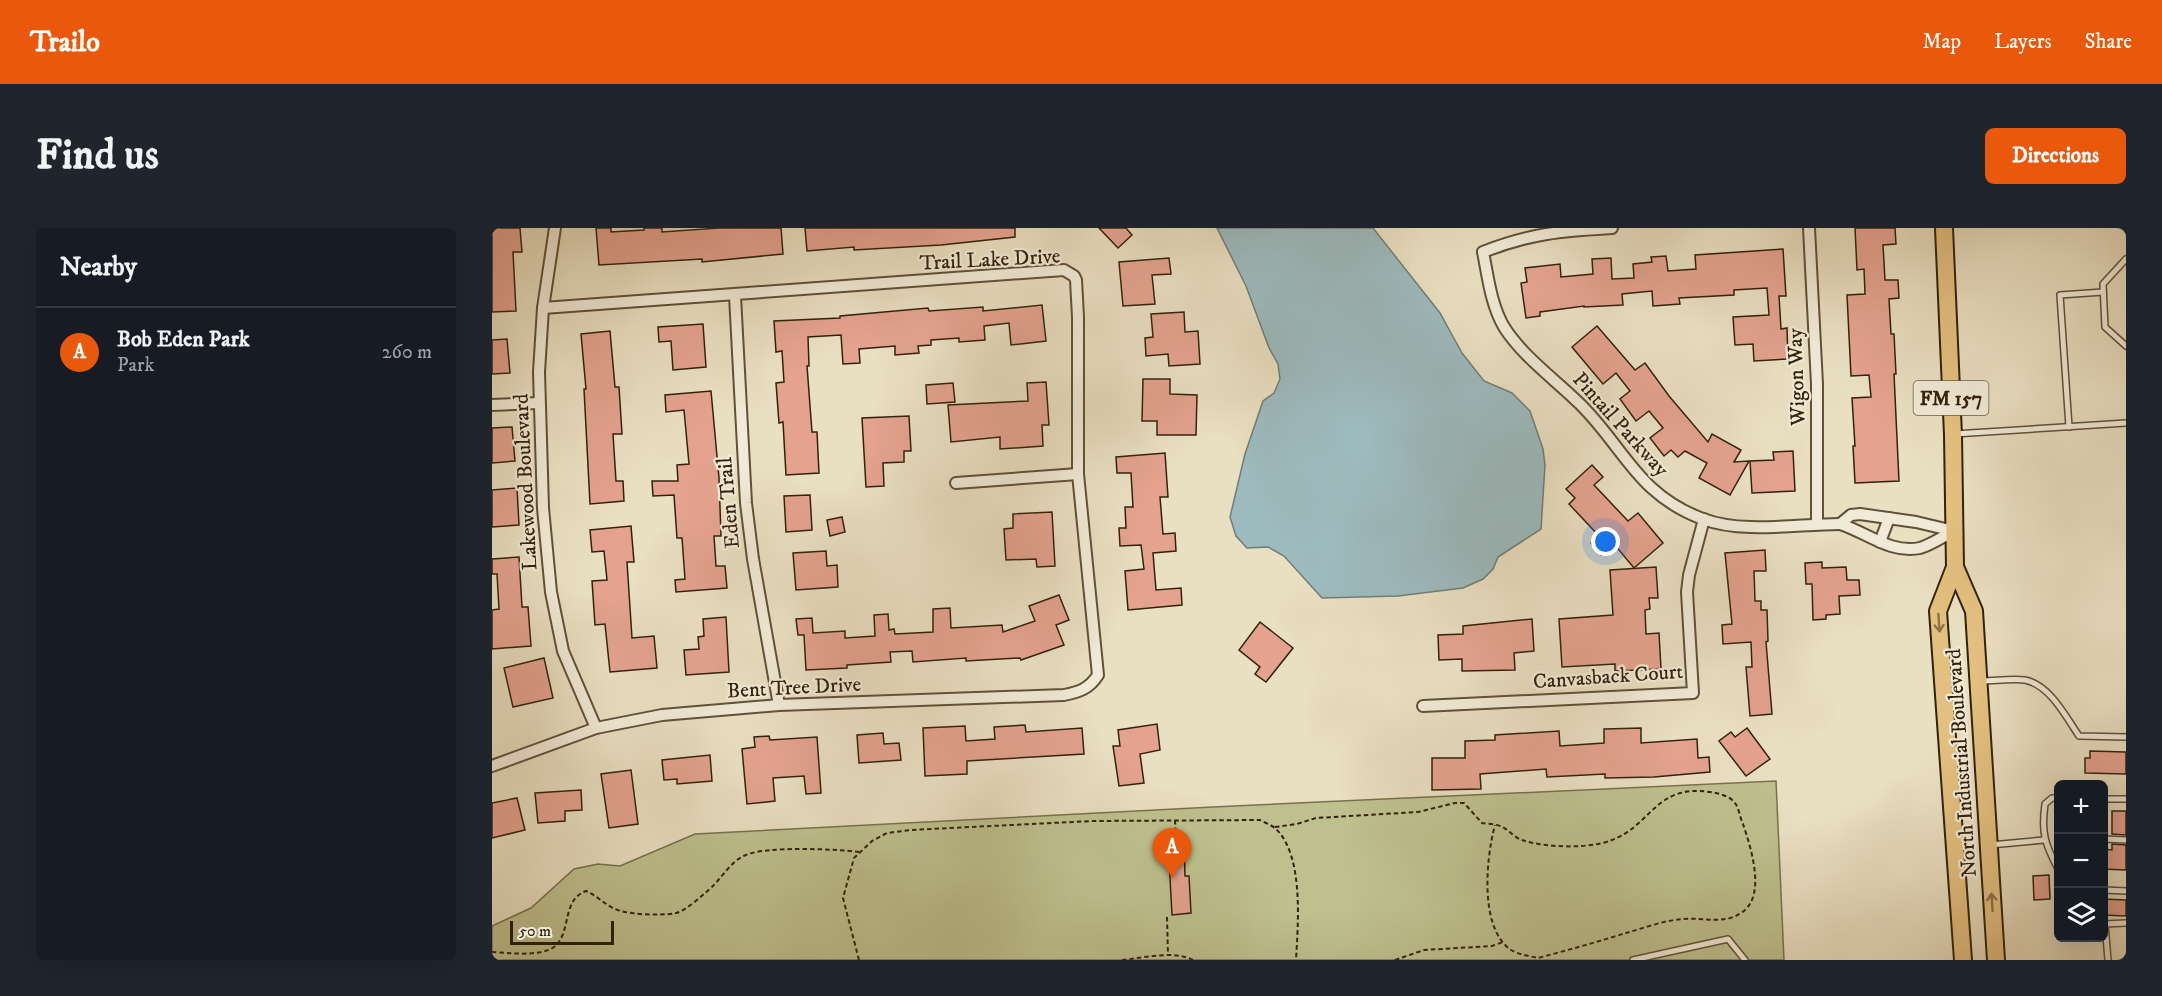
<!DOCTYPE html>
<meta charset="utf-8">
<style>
body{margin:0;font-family:"IM FELL DW Pica",serif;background:#20242c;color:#f1f3f6}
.controls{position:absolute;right:18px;bottom:18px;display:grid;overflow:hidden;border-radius:9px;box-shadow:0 6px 24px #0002}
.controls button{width:54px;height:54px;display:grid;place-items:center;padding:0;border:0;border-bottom:2px solid #363941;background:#171b24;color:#f1f3f6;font:30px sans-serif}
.scale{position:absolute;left:18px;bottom:15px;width:104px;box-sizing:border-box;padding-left:6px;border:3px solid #32220b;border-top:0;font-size:16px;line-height:21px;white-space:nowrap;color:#32220b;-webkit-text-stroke:4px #f1ead7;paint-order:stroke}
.you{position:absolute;left:1114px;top:314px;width:21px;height:21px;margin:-15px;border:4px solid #fff;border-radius:50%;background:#1a73e8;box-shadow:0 0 0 9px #1a73e833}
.badge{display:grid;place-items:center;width:39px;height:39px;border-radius:50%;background:#ea580c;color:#fff;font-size:20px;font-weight:700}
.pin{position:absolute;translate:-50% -50px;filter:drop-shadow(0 2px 3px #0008)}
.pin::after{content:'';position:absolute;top:32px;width:21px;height:18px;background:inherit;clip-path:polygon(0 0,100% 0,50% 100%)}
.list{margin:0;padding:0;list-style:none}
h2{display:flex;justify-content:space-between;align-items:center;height:78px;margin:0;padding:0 24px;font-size:26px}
h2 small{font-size:20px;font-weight:400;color:#9ea1a6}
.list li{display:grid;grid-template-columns:39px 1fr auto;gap:18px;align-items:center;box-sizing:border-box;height:90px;padding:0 24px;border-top:2px solid #363941}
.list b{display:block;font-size:22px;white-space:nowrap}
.list p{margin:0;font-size:20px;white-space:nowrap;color:#9ea1a6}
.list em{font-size:20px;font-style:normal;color:#9ea1a6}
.icon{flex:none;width:33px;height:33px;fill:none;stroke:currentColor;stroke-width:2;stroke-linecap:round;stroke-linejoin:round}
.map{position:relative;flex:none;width:1634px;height:732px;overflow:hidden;border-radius:9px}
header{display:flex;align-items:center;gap:36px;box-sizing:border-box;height:84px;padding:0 30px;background:#ea580c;color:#fff}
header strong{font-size:28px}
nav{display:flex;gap:33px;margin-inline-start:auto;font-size:21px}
.intro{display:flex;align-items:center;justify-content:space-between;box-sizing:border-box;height:144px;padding:0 36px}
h1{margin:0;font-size:42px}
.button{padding:15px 27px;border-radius:9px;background:#ea580c;color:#fff;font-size:21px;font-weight:700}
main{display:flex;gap:36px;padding:0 36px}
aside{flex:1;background:#171b24;border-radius:9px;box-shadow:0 6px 24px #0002}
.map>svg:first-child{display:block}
</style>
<header>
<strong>Trailo</strong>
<nav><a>Map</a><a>Layers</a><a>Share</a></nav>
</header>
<div class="intro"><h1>Find us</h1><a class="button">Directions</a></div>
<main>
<aside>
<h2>Nearby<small></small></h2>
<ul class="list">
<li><span class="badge">A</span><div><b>Bob Eden Park</b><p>Park</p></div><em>260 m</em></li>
</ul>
</aside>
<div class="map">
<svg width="1634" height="732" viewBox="0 0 1634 732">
<rect width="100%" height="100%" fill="#e9dfc1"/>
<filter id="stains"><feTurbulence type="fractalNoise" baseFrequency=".00333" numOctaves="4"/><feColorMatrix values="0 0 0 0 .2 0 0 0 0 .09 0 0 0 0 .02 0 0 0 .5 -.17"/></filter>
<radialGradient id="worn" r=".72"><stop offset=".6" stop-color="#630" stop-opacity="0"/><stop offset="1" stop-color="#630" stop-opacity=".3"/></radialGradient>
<polygon fill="#bec08e" stroke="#78714c" stroke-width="1.5" points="1284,553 1292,732 0,732 0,698 39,680 82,641 106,636 128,638 203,606 721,579"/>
<polygon fill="#9dbabe" stroke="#727d76" stroke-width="1.5" points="725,0 881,0 948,85 970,125 992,153 1020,165 1038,183 1051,221 1053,237 1049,301 1006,329 1001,341 991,351 971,360 906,368 830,370 792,328 776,319 755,320 744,308 738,289 753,226 771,173 782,165 788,151 786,136 777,120 754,58"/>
<g fill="#e4a28f" stroke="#32220b" stroke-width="1.5">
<polygon points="0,0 28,0 30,24 21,24 24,83 0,84"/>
<polygon points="104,0 119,0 119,4 152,2 152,0 170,0 170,4 227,0 289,0 291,26 210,34 210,31 107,37"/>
<polygon points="313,0 523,0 523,9 449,17 362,22 362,19 315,23"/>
<polygon points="607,0 634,0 640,7 626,20"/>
<polygon points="1363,0 1403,0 1404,16 1391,17 1393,52 1406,52 1407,70 1397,71 1399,106 1402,106 1404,146 1402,146 1407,253 1363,255 1361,218 1363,218 1360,170 1379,169 1377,147 1359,148 1355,67 1373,66 1372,41 1365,42"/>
<polygon points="1291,21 1294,68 1287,68 1289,101 1295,100 1296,131 1262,133 1261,116 1243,117 1241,89 1277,87 1275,60 1242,62 1242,67 1187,70 1188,76 1161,78 1160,63 1130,66 1131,77 1092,79 1092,78 1048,84 1048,88 1034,90 1029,55 1035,54 1033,40 1068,36 1069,49 1101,46 1100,31 1119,30 1120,51 1142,50 1141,36 1160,34 1159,29 1174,28 1176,43 1204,41 1203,27"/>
<polygon points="677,30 679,46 660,47 663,76 631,78 627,34"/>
<polygon points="550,77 554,113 519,117 517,95 492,98 493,112 467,114 467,110 439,112 439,117 426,118 427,125 403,127 403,118 367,121 368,135 351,136 349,107 316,109 317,138 315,138 320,204 325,204 327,245 294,247 291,194 287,195 284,155 292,154 290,123 284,124 282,93 348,90 348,88 436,80 437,83 491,79 491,83"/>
<polygon points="692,84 693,104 706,103 708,136 677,138 676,126 654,128 653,110 661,109 659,86"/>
<polygon points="211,96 214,139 181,142 179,113 167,114 166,99"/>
<polygon points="1105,98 1143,142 1153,135 1177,168 1216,214 1220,206 1249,222 1242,234 1257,233 1238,267 1207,250 1215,235 1193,223 1186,229 1179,222 1172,228 1158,210 1171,200 1157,183 1144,193 1128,171 1138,163 1124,145 1111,156 1080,119"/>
<polygon points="118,103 123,159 127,159 130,206 121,206 124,253 131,253 132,273 98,276 92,161 94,161 89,106"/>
<polygon points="15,111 18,145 0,146 0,112"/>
<polygon points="651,151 678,151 678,166 705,167 704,207 665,207 665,193 650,193"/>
<polygon points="554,154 557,197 550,197 551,218 508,221 508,209 459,214 456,177 536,173 535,155"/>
<polygon points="461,155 463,174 435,176 434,157"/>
<polygon points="219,163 227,250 229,308 222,308 224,338 233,338 235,360 184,364 183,352 193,351 190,310 185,310 182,267 161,268 160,253 186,253 185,237 197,236 192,182 174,184 173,167"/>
<polygon points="417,188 419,223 412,223 412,234 391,235 392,258 374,259 370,190"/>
<polygon points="20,199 23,233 0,235 0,200"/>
<polygon points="1301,223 1303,263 1260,265 1258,233 1282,232 1281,224"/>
<polygon points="673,225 676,269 668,269 671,306 683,305 684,323 661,325 664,362 689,360 690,377 636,382 633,343 652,341 649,317 628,318 627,300 634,300 633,279 641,279 639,245 625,245 624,229"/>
<polygon points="1100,237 1111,249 1102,257 1136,293 1146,285 1171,315 1142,340 1122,316 1109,327 1099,315 1107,308 1077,276 1083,270 1074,261"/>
<polygon points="25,260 27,297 0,299 0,262"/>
<polygon points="318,267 320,302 294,304 292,268"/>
<polygon points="560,284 563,338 545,339 544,331 514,332 512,301 521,300 521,286"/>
<polygon points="350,289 353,304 338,308 335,292"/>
<polygon points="139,298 142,334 135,334 140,410 162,408 165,440 118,444 113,396 103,397 100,353 115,352 112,323 100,324 98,302"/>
<polygon points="1273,322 1274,343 1262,343 1263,373 1269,373 1269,382 1275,382 1276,413 1274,414 1280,486 1258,488 1254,439 1260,439 1259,414 1231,416 1230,397 1240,396 1233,325"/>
<polygon points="334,323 335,338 345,337 346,359 304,362 301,325"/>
<polygon points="27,329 30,379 36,379 39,418 0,421 0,382 7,381 5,346 0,346 0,331"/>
<polygon points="1330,334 1330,340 1354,339 1355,352 1367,352 1368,367 1347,368 1348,386 1334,387 1334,391 1321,392 1320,356 1314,356 1313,335"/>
<polygon points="1164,339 1166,370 1157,370 1158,381 1153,382 1154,406 1167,405 1169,441 1123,443 1123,436 1070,439 1067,391 1121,387 1118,342"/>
<polygon points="567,367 577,392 564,397 572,417 529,432 528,430 474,433 474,430 421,434 420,423 398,424 399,434 355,437 355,440 314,442 312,407 306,407 304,391 320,390 321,405 353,403 353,410 383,408 382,387 396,386 397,402 402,401 403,406 441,404 441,381 458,380 459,400 510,397 511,404 543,393 537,378"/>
<polygon points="234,389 237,444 194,447 192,422 207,421 206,409 212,408 211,391"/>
<polygon points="1040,391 1042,423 1022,425 1023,442 970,443 970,431 947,432 946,407 971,406 971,398"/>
<polygon points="768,394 801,420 774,454 763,446 768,439 747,422"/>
<polygon points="52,430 61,470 21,479 12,440"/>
<polygon points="665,496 668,522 648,526 652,555 627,558 621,518 628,518 626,502"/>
<polygon points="533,497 534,504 590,500 592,526 475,533 475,546 433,548 431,500 473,498 474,513 503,511 502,499"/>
<polygon points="1149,500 1149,515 1205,511 1206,530 1217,529 1218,544 1162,549 1113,550 1113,546 1055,549 1054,541 988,546 989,561 940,562 940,530 973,530 973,513 1003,512 1003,507 1067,503 1068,518 1112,515 1112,501"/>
<polygon points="1255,500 1278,531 1254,548 1227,513 1239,504 1243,509"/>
<polygon points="391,505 392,516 407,515 409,532 367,535 365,507"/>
<polygon points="277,508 278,512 325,509 329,565 314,566 312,548 281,550 283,573 255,576 250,521 263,519 262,509"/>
<polygon points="1598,523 1634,524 1634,546 1593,545 1593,530 1598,530"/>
<polygon points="218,527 220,553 185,556 185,551 172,552 170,532"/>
<polygon points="139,542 146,596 117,600 109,546"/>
<polygon points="89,562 90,582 73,583 73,593 46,595 43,565"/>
<polygon points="25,570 33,602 0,610 0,575"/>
<polygon points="1620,583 1634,583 1634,607 1620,606"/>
<polygon points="692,611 693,648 697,648 699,685 680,687 676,612"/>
<polygon points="1620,616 1634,617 1634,642 1611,641 1611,621 1620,622"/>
<polygon points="1557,647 1558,671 1542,672 1541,648"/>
<polygon points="1611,671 1634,672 1634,688 1611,687"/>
</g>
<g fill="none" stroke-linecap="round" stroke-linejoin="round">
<g stroke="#605138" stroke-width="8">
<g id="service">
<polyline points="1634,31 1611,56 1613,99 1634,118"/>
<polyline points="1577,199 1568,67 1611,64"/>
<polyline points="1462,206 1634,195"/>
<path d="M1490 453C1503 453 1520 450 1533 452 1558 457 1574 489 1587 508L1634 509"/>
<path d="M1566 570H1560L1553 576C1549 605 1553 616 1566 641"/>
<polyline points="1612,571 1634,571"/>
<polyline points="1612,611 1634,612"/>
<polyline points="1498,617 1552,612"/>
<polyline points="1612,662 1634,663"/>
<polyline points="1612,696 1634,695"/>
<polyline points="1613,696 1616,732"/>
<polyline points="1141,732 1236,711 1253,732"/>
</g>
</g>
<g stroke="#605138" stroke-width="14">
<g id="minor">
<polyline points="63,0 51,80 47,144 51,280 59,364 71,423 104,500"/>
<path d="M1120 0C1070 3 1039 5 991 24 996 49 999 77 1012 99 1031 129 1064 152 1089 177 1133 221 1146 267 1211 291 1251 306 1305 296 1348 296"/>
<polyline points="1317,0 1325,156 1325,296"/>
<polyline points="243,68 254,275 261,331 287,477"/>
<polyline points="0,177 47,175"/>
<polyline points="464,255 586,246"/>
<path d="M1368 286 1424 294 1462 303C1452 308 1439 317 1428 320 1398 326 1374 304 1348 296L1359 287Z"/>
<polyline points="1388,314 1397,290"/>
<polyline points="931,478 1201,465 1195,364 1197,347 1212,291"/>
<path d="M0 538 104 500 170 487 287 477 572 467C587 464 597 461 606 447L586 246V89L584 52 582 48 572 42 51 80"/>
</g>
</g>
<g stroke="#32220b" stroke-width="20">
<g id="primary">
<polyline points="1452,0 1461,207 1463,339 1446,383 1471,732"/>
<polyline points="1463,339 1482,383 1504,732"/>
</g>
</g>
<g stroke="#32220b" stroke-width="2" stroke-dasharray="4.5 3" stroke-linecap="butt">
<polyline points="683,592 684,611"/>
<path d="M783 599 805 596 824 590 926 584 963 575H972L990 595C997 596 1006 596 1012 600 1018 603 1023 610 1030 612 1053 620 1098 621 1120 612 1160 597 1163 556 1218 564 1226 565 1238 568 1243 575 1247 580 1248 590 1251 596 1259 620 1275 669 1249 685 1231 697 1212 689 1191 691 1173 692 1152 700 1134 705 1105 714 1076 722 1046 730 1037 728 1028 727 1019 722 987 700 994 630 1003 597"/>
<polyline points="675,689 676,728"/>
<path d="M0 724C16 725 48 729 62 719 80 705 69 672 94 663 104 667 111 675 121 680 133 687 170 688 184 685 194 683 213 665 221 658 231 648 240 632 254 627 274 618 345 621 367 624"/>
<path d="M367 732 351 670 362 630 380 613 395 605 419 602 600 593 768 592C773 595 780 597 784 601 812 628 806 696 804 732"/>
<path d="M630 732C651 730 682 722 701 732"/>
<polyline points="903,732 932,722 1000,718 1011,714"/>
</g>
<use href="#service" stroke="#f1ead7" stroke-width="5"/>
<use href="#minor" stroke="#f1ead7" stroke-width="10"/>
<use href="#primary" stroke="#e4c080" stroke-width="16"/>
</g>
<defs><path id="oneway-shaft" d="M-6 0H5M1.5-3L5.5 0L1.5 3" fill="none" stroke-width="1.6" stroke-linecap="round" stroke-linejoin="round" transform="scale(1.5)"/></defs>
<g stroke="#8b7146">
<use href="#oneway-shaft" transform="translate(1447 395) rotate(86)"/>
<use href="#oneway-shaft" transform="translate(1500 674) rotate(-94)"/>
</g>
<g text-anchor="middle" stroke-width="4.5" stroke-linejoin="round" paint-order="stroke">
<rect fill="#f1ead7" stroke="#6b5e48" stroke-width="1.5" x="1421.5" y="153" width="75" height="34" rx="4.5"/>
<g font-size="20" font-weight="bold" fill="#32220b">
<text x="1459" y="177">FM 157</text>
</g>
<g font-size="21" fill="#32220b" stroke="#f1ead7">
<text transform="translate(498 31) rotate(-3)" y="7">Trail Lake Drive</text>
<text transform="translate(1304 149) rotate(-92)" y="7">Wigon Way</text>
<text transform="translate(1129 196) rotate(48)" y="7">Pintail Parkway</text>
<text transform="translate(33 254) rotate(-93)" y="7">Lakewood Boulevard</text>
<text transform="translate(236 275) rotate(-95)" y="7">Eden Trail</text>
<text transform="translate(1116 448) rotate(-4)" y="7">Canvasback Court</text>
<text transform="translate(302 459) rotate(-3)" y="7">Bent Tree Drive</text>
<text transform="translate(1469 535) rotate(-94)" y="7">North Industrial Boulevard</text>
</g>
</g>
<rect width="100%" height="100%" filter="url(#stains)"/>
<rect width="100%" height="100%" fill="url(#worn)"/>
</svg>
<div class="controls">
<button>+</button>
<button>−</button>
<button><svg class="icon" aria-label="layers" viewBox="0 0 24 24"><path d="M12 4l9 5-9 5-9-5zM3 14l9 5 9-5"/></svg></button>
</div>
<div class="scale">50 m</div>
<div class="you"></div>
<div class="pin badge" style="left:680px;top:650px">A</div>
</div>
</main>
